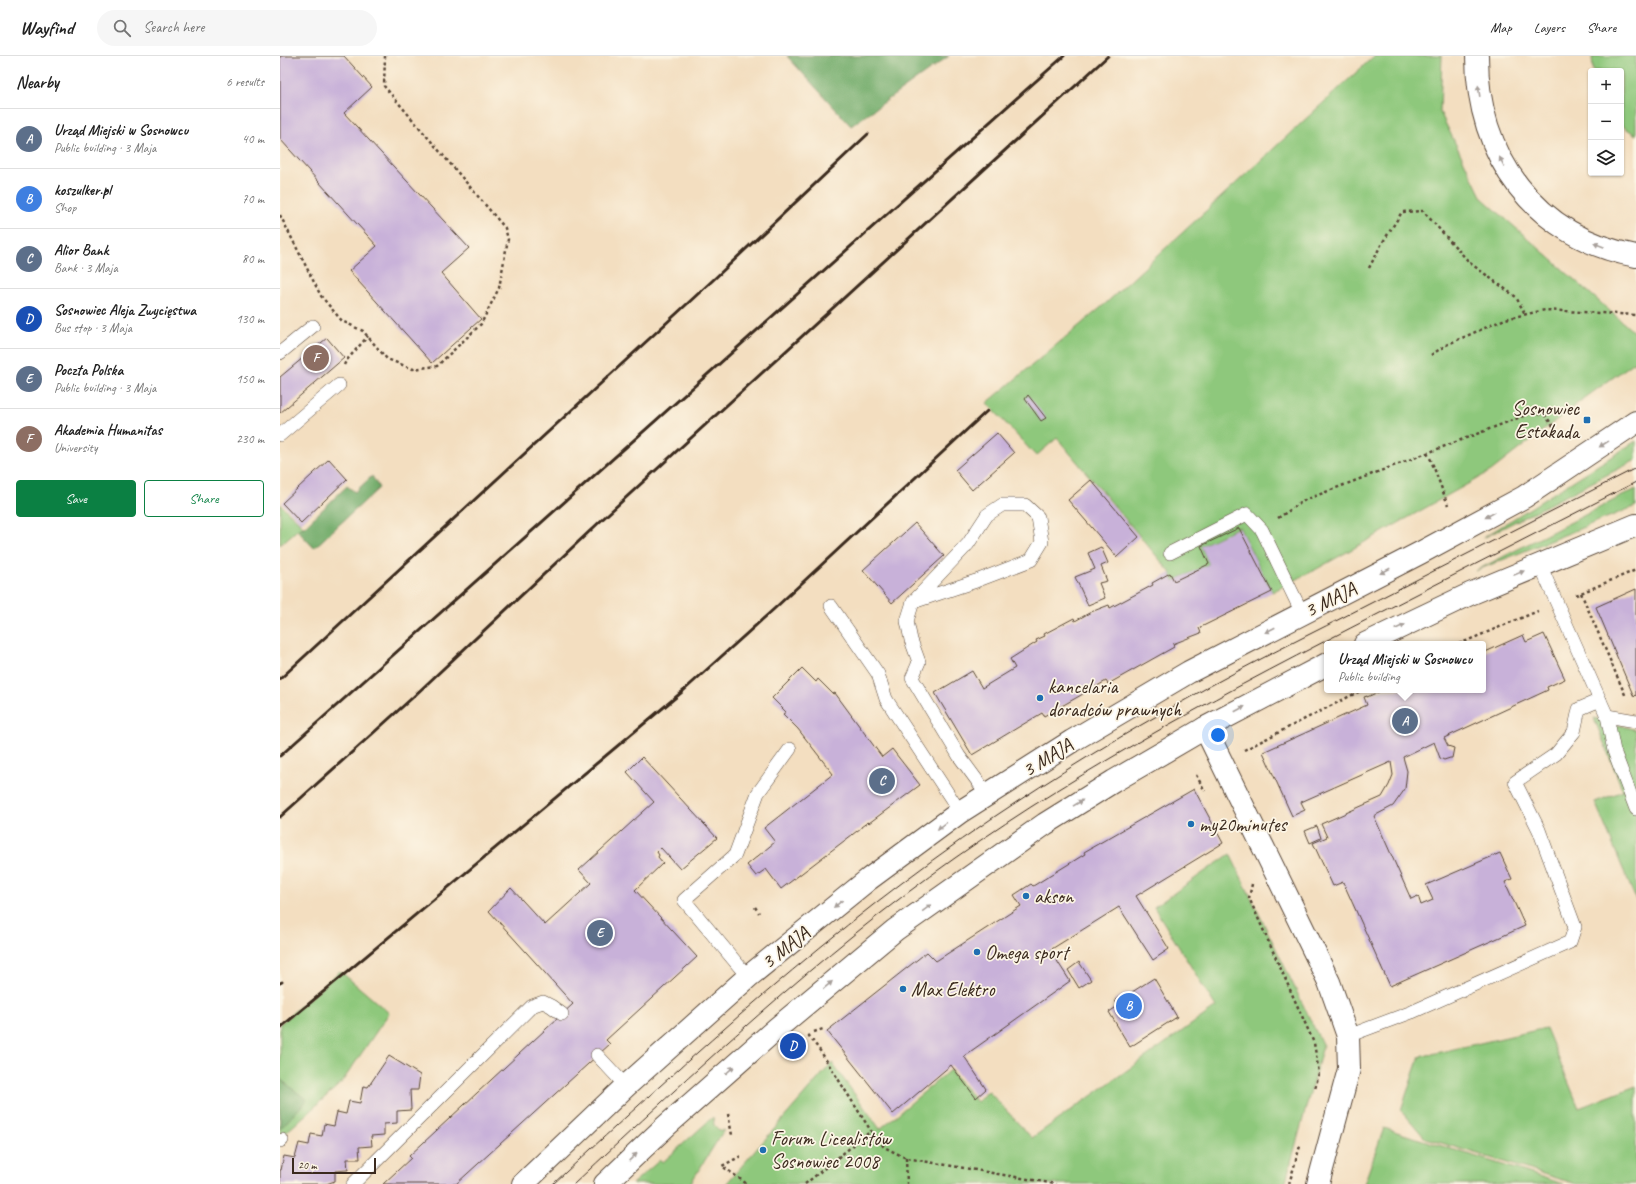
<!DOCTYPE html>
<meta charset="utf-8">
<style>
body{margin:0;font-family:Caveat,sans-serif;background:#f6f6f6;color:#222}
.controls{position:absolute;right:12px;top:12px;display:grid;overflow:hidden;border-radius:4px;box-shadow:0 1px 3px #0004}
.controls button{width:36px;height:36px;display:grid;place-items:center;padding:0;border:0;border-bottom:1px solid #e0e0e0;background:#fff;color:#222;font:20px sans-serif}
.scale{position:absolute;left:12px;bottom:10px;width:84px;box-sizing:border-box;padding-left:4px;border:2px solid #3b2a1e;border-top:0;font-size:11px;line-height:14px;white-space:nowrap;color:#3b2a1e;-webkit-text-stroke:3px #fcf5e5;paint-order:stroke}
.you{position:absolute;left:938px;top:679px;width:14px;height:14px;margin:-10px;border:3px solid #fff;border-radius:50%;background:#1a73e8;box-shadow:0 0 0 6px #1a73e833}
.badge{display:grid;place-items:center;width:26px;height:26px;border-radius:50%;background:#0b8043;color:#fff;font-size:13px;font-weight:700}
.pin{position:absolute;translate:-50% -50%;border:2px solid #fff;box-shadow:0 1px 4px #0006}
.popup{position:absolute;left:1044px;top:585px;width:162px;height:52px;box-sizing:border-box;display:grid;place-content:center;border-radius:4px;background:#fff;filter:drop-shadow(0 1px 3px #0005);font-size:13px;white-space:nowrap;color:#767676}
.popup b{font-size:15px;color:#222}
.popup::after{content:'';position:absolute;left:50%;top:100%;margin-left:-8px;border:8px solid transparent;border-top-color:#fff}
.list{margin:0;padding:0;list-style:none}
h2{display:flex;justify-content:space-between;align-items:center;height:52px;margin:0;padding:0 16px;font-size:17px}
h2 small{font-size:13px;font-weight:400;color:#767676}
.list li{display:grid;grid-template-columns:26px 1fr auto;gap:12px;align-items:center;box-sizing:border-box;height:60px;padding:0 16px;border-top:1px solid #e0e0e0}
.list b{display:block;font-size:15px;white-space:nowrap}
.list p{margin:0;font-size:13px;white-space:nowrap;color:#767676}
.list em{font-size:13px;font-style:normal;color:#767676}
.actions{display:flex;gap:8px;padding:12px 16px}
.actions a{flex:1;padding:9px 0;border:1px solid #0b8043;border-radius:4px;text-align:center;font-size:14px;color:#0b8043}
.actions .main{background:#0b8043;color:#fff}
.icon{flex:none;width:22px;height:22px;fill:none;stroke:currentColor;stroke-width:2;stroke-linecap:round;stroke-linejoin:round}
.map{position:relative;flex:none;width:1356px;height:1128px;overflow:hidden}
header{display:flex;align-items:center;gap:24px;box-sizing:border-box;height:56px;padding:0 20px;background:#fff;border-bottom:1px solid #e0e0e0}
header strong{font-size:19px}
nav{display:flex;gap:22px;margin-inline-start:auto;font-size:14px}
.search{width:280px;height:36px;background:#f6f6f6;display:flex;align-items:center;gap:10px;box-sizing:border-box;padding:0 14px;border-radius:22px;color:#767676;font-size:15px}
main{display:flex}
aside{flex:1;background:#fff}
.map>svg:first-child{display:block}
</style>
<header>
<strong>Wayfind</strong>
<div class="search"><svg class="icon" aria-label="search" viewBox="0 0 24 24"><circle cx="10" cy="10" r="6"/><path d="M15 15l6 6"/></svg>Search here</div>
<nav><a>Map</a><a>Layers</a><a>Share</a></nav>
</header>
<main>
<aside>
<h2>Nearby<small>6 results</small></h2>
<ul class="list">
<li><span class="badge" style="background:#5c6f8a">A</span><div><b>Urząd Miejski w Sosnowcu</b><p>Public building · 3 Maja</p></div><em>40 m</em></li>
<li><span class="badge" style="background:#3f7fe0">B</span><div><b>koszulker.pl</b><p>Shop</p></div><em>70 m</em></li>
<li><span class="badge" style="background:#5c6f8a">C</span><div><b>Alior Bank</b><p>Bank · 3 Maja</p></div><em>80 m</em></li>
<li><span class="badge" style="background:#1a4fb4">D</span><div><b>Sosnowiec Aleja Zwycięstwa</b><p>Bus stop · 3 Maja</p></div><em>130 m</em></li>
<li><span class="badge" style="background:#5c6f8a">E</span><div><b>Poczta Polska</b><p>Public building · 3 Maja</p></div><em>150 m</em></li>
<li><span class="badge" style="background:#8d6e63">F</span><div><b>Akademia Humanitas</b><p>University</p></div><em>230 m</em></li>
</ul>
<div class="actions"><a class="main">Save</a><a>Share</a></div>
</aside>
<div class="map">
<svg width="1356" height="1128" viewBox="0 0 1356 1128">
<rect width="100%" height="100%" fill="#fcf5e5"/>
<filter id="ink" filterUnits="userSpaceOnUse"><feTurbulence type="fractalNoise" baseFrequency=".025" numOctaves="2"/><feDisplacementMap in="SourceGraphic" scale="8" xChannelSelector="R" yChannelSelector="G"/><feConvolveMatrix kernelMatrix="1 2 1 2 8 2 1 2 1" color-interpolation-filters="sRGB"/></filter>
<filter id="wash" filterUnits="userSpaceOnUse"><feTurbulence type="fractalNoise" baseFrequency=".012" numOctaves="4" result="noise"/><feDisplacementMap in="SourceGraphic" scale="16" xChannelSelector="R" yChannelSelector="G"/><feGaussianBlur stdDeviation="0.9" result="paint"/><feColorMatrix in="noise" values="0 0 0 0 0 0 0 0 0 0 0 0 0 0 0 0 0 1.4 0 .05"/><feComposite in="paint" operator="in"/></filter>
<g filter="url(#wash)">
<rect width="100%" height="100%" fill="#f3dec0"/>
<g fill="#8ec87b" stroke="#64794c">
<polygon points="1094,0 1162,0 1160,56 1202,142 1356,278 1356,305 1302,344 1211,415 1035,514 992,536 959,471 921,490 929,508 894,525 890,516 777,382 756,400 707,347 825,248"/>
<polygon points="1312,0 1356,0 1356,79 1341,69 1341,15 1313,15"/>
<polygon points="1356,385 1356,404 1203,482"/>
<polygon points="1356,433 1356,450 1195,515"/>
<polygon points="0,448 24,471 17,474 0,489"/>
<polygon points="1314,662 1356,674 1356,844 1315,746 1343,735"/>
<polygon points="950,798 1043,990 1005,1128 446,1128 552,1007 600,1073 670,1014 697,1046 708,1035 752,1082 936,951 874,851"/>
<polygon points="60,915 109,957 62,1026 0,1082 0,968"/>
<polygon points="1266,972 1299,1052 1356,1030 1356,1128 1296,1128 1145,1082 1121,1054 1139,1001"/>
<polygon points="433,1061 434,1069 440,1075 444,1074 410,1128 352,1128 380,1104 383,1106"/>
<polygon points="1104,1072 1284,1128 1084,1128"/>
</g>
<g fill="#72ac6b" stroke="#566b44">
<polygon points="507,0 669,0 571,70"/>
<polygon points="92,420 99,432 34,492 17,474 24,471 67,430 75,436"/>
<polygon points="0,1023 27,1044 0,1073"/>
</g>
<g id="blocks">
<g fill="#c8b1d9">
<polygon points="0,0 64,0 92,31 64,57 189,192 161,217 201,263 152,307 69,215 97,190 0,83"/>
<polygon points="47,282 64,302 0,357 0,321"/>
<polygon points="748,339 766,362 761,365 745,343"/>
<polygon points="717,377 734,397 692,434 675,414"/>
<polygon points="49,403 67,423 21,467 2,447"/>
<polygon points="811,424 859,481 837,501 788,444"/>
<polygon points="635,467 664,500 612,547 583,514"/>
<polygon points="959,472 992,536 919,572 921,577 893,588 894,591 828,628 826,625 764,660 762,657 692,699 655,637 692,615 702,632 735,612 730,603 757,586 756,584 765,580 764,578 794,562 795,565 811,556 829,549 830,552 873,529 872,527 890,517 894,525 929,508 921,490"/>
<polygon points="821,491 828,507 821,510 827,525 819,527 825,542 808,549 795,521 815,513 808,497"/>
<polygon points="1356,533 1356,639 1354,641 1316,551"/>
<polygon points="1264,578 1285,623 1267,631 1268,634 1164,682 1168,690 1174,692 1172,702 1170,702 1164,704 1160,702 1154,686 1123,701 1127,715 1125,733 1113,750 1094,760 1131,843 1138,840 1141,849 1153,844 1146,829 1220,797 1232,823 1225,826 1245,870 1110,930 1063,826 1053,830 1033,787 1047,781 1041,768 1102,741 1109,729 1113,719 1111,706 1021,746 1025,754 1012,760 983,696 1087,649 1084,641 1087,640 1087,641 1103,634 1203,634 1203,597 1243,579 1246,586"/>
<polygon points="522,612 536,626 538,623 553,638 555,637 602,701 612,693 640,729 589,767 588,766 581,771 581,772 501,833 486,813 476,820 467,809 495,786 484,772 553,718 518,673 503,658 506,656 492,642"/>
<polygon points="362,701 437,782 400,813 381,792 377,796 379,799 378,801 383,807 355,834 417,901 326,984 330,988 176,1128 103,1128 131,1102 129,1100 293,948 209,855 231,832 265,869 311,827 299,814 374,746 347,716"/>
<polygon points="914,733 943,787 856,840 889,893 873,904 839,851 770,894 790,925 684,1000 706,1033 696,1042 671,1009 613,1058 547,975 647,896 656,905 741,850 734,839 751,828 753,830 805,798 804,796"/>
<polygon points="1037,770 1041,782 1030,787 1025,775"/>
<polygon points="799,906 811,924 799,932 788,914"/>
<polygon points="874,922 897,961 850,991 829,956 838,950 835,944 847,937 849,938"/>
<polygon points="109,1000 140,1019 138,1034 130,1034 131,1054 117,1055 117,1067 104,1068 104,1079 91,1080 92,1090 79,1091 80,1103 67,1103 68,1114 55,1115 55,1125 46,1128 0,1128 0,1114 1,1114 4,1100 15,1102 19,1087 29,1089 31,1078 42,1080 44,1068 54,1070 57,1056 66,1058 69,1045 80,1047 83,1030 88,1031"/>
</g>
</g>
</g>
<g filter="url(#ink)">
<use href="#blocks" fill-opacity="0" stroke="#574536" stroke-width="1"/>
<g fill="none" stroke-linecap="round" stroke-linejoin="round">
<g stroke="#574536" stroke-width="14">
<g id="lane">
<polyline points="0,297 33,270"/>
<polyline points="0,379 59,329"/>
<polyline points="890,497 967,458 982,474 1022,557"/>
<polyline points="1260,509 1327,660 1334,695 1356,753"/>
<polyline points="633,546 688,488 707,459 722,449 745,449 758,461 762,486 751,504 696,525 633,546 627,565 631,584 639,606 632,622 679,700 707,738"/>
<polyline points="551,550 598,618 606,643 680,756"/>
<polyline points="1327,660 1356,665"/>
<polyline points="468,921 404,844 455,799 478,737 510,693"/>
<polyline points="1068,980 1132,956 1290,886 1295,871 1259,774 1235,726 1276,698 1294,676 1299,653 1320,644"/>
<polyline points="317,999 346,1030"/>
<polyline points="0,1085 2,1084"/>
<polyline points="73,1128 252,950 263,946 271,950 282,958"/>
</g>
</g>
<g stroke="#574536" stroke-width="24">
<polyline id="street" points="925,672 1049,926 1068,980 1069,1013 1038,1128"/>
</g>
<g stroke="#574536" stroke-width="24">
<g id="secondary">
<path d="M1197 0C1197 100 1255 181 1356 200"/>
<polyline points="1085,588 1190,538 1356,469"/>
<polyline points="243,1128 346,1030 468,921 589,823 680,756 792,685 909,616 1140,497 1244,441 1356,366"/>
<polyline points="325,1128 386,1070 496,973 615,874 765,768 834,725 925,672 1047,608"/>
</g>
</g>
<g stroke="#574536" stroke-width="2.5" stroke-dasharray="3 3" stroke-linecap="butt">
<polyline points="0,159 41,240 62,265 83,275 107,303 133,313 157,310 201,268 219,232 228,183 225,172 104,30 105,0"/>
<polyline points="1089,212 1101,189 1122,156 1143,155 1190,207 1236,241 1245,258"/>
<polyline points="1151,299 1166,289 1225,263 1265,254 1356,259"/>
<polyline points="64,309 66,305 88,280"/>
<polyline points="1147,397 1151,404 1168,449"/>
<polyline points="998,462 1025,444 1251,357 1265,359 1276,374"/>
<polyline points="1301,537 1346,641"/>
<polyline points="1296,539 1356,514"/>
<polyline points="1179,588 1258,555"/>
<polyline points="964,694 1082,634"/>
<polyline points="916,719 925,735"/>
<polyline points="972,828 969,842 1034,987 1039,1017 1035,1033"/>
<polyline points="475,851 479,857"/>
<polyline points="534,976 543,973"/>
<polyline points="530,979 529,980 541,996 591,1075 604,1091 626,1102 776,1128"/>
<polyline points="448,1058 452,1079"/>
<polyline points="461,1100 442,1110 467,1128"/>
<polyline points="626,1102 627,1128"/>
<polyline points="525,1128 591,1075"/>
<polyline points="1009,1128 1020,1090"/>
</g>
<use href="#lane" stroke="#fff" stroke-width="13"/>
<use href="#street" stroke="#fff" stroke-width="22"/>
<use href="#secondary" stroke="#fff" stroke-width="22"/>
<g stroke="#3b2a1e" stroke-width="1">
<path d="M273 1128C413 999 553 870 711 763 775 720 840 680 907 643 968 608 1031 578 1093 546 1181 501 1268 457 1356 412"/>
<path d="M294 1128C416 1014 538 899 675 802 808 708 953 632 1098 558 1184 514 1270 470 1356 426"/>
</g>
<g stroke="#3b2a1e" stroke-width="3">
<polyline points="0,623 432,225 588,78"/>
<polyline points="0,700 784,0"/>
<polyline points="0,761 131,643 328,458 828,0"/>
<polyline points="0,927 2,926"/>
<polyline points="0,972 402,636 494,553 707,355"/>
</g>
</g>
<defs><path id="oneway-solid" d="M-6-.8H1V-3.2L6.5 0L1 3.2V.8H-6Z"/></defs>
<g fill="#a79f9a">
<use href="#oneway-solid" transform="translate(1199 35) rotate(-98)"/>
<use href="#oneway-solid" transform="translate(1222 106) rotate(-117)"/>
<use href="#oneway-solid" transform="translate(1319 189) rotate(-159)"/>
<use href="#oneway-solid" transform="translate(1324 388) rotate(147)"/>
<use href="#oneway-solid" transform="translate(1210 459) rotate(151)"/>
<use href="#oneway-solid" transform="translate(1105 515) rotate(153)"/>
<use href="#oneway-solid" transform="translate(1239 517) rotate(-22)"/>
<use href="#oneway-solid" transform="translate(1120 571) rotate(-25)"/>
<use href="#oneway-solid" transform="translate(990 574) rotate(153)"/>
<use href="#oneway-solid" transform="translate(960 653) rotate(-28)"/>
<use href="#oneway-solid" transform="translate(798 747) rotate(-32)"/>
<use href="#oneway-solid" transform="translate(662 770) rotate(144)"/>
<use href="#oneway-solid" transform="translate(558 848) rotate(141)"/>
<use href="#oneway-solid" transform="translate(647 852) rotate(-36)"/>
<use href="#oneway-solid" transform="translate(548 929) rotate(-40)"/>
<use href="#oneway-solid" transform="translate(450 1014) rotate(-42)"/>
<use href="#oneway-solid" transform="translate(353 1101) rotate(-44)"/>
</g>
</g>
<g fill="#1f6fb2" stroke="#fcf5e5" stroke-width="1.5">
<rect x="1303" y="360" width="8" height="8" rx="2"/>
<circle cx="760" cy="642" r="4"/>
<circle cx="911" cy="768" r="4"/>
<circle cx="746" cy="840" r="4"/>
<circle cx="697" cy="896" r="4"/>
<circle cx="623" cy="933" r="4"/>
<circle cx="483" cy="1094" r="4"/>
</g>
<g text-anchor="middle" stroke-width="3.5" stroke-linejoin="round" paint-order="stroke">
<g font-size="20" fill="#3b2a1e" stroke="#fcf5e5" text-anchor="start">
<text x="1299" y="359" text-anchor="end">Sosnowiec<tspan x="1299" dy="23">Estakada</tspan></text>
<text x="768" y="637">kancelaria<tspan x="768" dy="23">doradców prawnych</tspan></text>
<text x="919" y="775">my20minutes</text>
<text x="754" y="847">akson</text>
<text x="705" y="903">Omega sport</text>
<text x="631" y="940">Max Elektro</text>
<text x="491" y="1089">Forum Licealistów<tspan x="491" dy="23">Sosnowiec 2008</tspan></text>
</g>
<g font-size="20" fill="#3b2a1e" stroke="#fcf5e5">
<text transform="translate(1050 543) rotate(-27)" y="7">3 MAJA</text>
<text transform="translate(767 701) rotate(-32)" y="7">3 MAJA</text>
<text transform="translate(505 891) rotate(-39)" y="7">3 MAJA</text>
</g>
</g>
</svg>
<div class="controls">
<button>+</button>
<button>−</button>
<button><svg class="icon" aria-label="layers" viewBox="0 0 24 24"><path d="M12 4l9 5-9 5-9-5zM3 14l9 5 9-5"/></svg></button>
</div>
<div class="scale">20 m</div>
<div class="you"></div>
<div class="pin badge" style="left:1125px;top:665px;background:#5c6f8a">A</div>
<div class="popup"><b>Urząd Miejski w Sosnowcu</b>Public building</div>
<div class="pin badge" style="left:849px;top:950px;background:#3f7fe0">B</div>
<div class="pin badge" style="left:602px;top:725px;background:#5c6f8a">C</div>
<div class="pin badge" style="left:513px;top:990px;background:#1a4fb4">D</div>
<div class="pin badge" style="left:320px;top:877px;background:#5c6f8a">E</div>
<div class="pin badge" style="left:36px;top:302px;background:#8d6e63">F</div>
</div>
</main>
